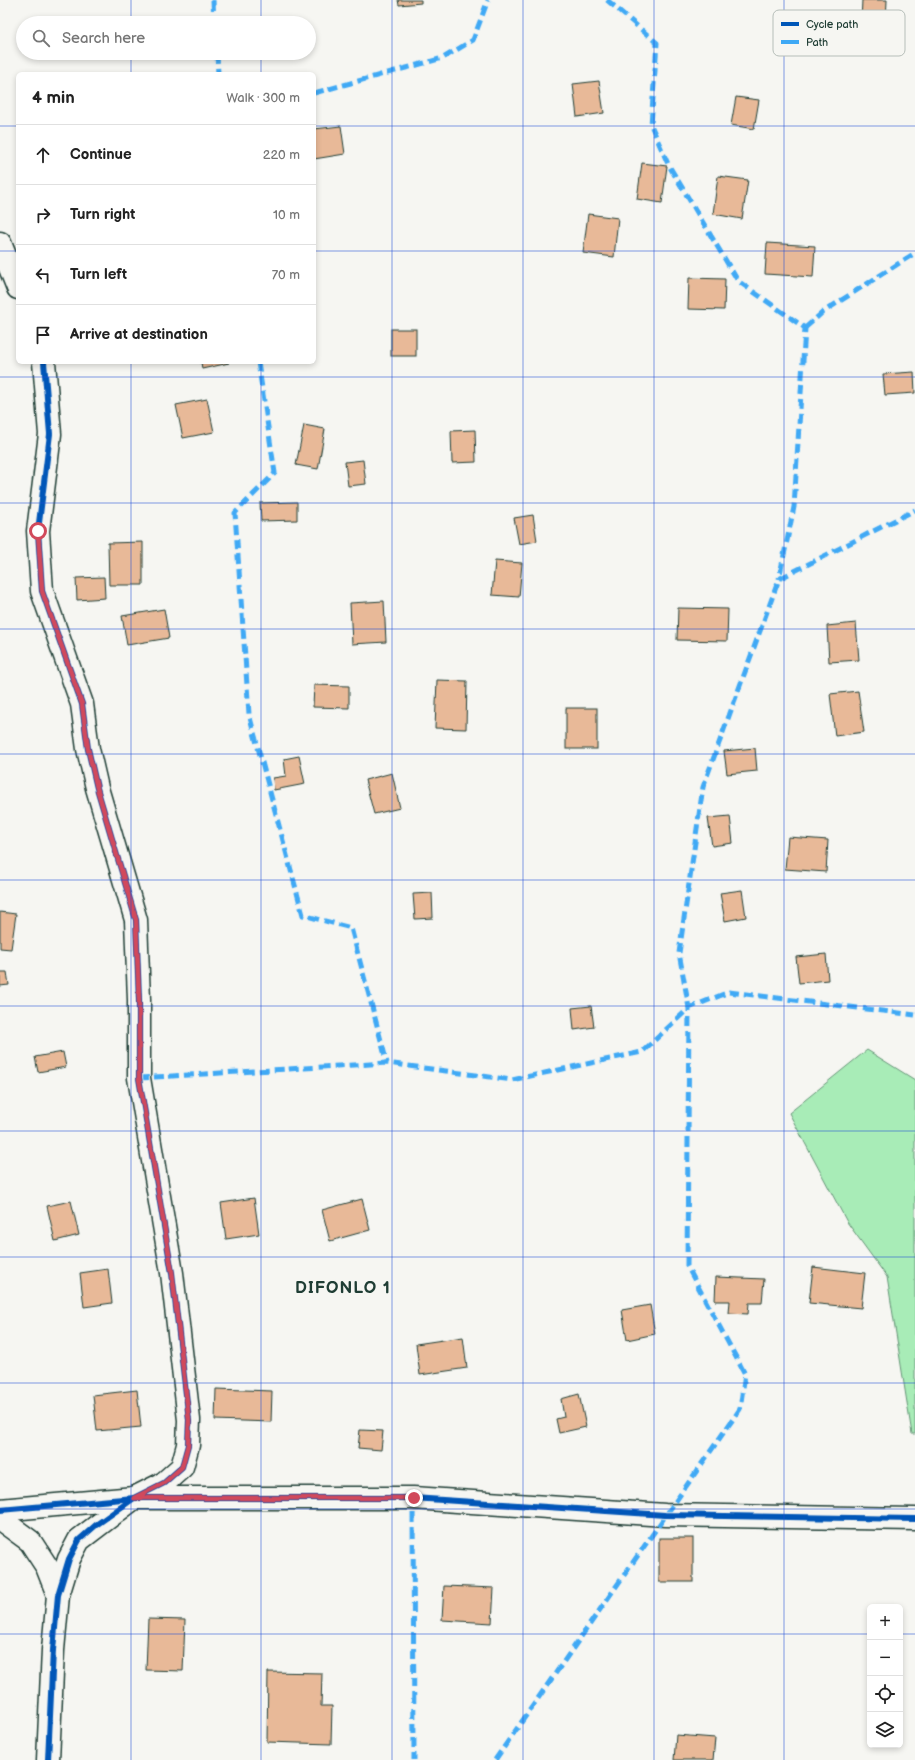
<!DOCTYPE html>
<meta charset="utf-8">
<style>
body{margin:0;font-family:"Balsamiq Sans",sans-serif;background:#f6f6f6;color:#222}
.controls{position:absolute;right:12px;bottom:12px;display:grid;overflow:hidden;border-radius:6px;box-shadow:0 2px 6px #0003}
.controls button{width:36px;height:36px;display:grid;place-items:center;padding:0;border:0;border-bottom:1px solid #e0e0e0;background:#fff;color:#222;font:20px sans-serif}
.stop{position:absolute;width:12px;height:12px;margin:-9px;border:3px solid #d1495b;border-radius:50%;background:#fff}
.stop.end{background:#d1495b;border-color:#fff;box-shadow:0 1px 4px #0008}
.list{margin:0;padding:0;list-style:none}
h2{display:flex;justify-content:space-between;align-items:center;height:52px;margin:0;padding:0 16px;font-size:17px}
h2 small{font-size:13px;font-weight:400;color:#767676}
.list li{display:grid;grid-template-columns:26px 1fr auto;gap:12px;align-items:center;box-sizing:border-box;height:60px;padding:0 16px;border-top:1px solid #e0e0e0}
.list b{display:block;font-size:15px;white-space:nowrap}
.list em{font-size:13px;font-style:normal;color:#767676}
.icon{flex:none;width:22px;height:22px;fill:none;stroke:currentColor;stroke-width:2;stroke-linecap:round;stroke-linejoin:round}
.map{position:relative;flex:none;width:915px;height:1760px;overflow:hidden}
.search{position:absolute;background:#fff;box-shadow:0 2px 6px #0003;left:16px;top:16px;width:300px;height:44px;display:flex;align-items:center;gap:10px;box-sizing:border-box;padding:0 14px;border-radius:22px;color:#767676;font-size:15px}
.panel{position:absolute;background:#fff;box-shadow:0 2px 6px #0003;left:16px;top:72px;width:300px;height:292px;border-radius:6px}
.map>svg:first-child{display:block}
</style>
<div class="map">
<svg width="915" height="1760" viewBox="0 0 915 1760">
<rect width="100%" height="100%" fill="#f6f6f2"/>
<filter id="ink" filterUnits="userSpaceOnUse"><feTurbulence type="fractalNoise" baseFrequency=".025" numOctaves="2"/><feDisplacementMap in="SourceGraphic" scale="8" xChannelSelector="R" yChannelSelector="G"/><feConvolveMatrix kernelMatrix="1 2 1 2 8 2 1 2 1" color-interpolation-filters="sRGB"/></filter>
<g filter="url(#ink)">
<polygon fill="#a8ecb7" stroke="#649476" points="867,1050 915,1080 915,1434 912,1434 887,1277 847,1222 789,1113"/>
<g fill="#e8b998" stroke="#1f3d34">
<polygon points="398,0 421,0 421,3 399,5"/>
<polygon points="862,0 887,0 886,23 861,23"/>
<polygon points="599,81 604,113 577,117 573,84"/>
<polygon points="736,97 759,100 754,129 731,125"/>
<polygon points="341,126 345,154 314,159 314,129"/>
<polygon points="642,163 667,166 662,203 637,199"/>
<polygon points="718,176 748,180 742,219 713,214"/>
<polygon points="588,214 618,218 614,257 583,253"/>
<polygon points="767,243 815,246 813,277 765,274"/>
<polygon points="689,278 725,279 724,310 688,309"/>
<rect x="391" y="329" width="25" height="27"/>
<polygon points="201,362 228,362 229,363 202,369"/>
<polygon points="914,372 915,393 885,395 883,374"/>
<polygon points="207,399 214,432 183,438 176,405"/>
<polygon points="304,425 325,429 318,469 296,465"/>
<polygon points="475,430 476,462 452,463 451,431"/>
<polygon points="363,460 366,484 348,486 345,462"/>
<polygon points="297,502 297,520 261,521 260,503"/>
<polygon points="533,515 537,541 519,544 514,518"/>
<polygon points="143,542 143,585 109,585 108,543"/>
<polygon points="495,561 522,563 519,597 492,595"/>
<polygon points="104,577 105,598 77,600 76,578"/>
<polygon points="384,601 386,642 352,644 350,603"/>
<polygon points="678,608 728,609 727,641 677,640"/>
<polygon points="164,609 169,638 127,645 122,616"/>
<polygon points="856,623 859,660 829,662 827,626"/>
<polygon points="437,680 467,681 466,729 435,728"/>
<polygon points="314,685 349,686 349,708 313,707"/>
<polygon points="858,691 864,732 835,736 830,694"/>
<rect x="566" y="708" width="31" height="41"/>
<polygon points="755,748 757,771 727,774 724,751"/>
<polygon points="299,756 305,784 274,790 273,778 286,776 284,759"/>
<polygon points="392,773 400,808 374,814 365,780"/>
<polygon points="730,816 733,843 712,846 708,818"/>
<polygon points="788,837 828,840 826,872 785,869"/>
<polygon points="742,890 746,917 725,921 720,893"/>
<polygon points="432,893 433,918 415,919 413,894"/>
<polygon points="0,912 16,914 11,949 0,948"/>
<polygon points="826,954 828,980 799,983 796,957"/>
<polygon points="0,972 7,972 9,985 0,986"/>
<polygon points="591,1006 594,1027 574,1030 572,1008"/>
<polygon points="63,1052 66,1067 38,1072 35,1057"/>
<polygon points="254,1198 259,1234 226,1239 221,1203"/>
<polygon points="362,1199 370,1230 330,1241 322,1210"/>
<polygon points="71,1201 79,1235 55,1241 47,1206"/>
<polygon points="813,1267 865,1273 861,1308 809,1303"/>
<polygon points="108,1269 112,1303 84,1307 80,1273"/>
<polygon points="716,1277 764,1279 762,1303 749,1303 748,1314 729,1313 730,1301 715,1301"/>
<polygon points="650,1305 655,1334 627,1340 622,1310"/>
<polygon points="463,1337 467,1368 420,1375 416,1344"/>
<polygon points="216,1389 272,1391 271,1422 215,1420"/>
<polygon points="137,1390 141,1427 97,1431 93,1395"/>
<polygon points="579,1394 586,1427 559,1433 556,1419 564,1417 561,1399"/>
<polygon points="360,1430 383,1431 381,1450 358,1448"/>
<rect x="659" y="1538" width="34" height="44"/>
<polygon points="444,1586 494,1588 492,1623 442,1620"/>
<polygon points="148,1619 185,1620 183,1671 146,1670"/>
<polygon points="268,1672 322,1673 321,1706 332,1706 331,1744 267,1742"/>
<polygon points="676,1735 715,1738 713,1760 674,1760"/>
</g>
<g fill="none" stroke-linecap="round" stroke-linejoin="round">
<g stroke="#1f3d34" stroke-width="25">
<g id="minor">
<polyline points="0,1519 30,1541 47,1567 58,1595"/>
<polyline points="48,1760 53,1650 58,1595 69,1559 79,1540 134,1498"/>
</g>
</g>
<g stroke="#1f3d34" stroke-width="25">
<g id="tertiary">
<polyline points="0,243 18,288"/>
<polyline points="44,362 50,434 38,531 42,591 82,704 88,749 97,788 136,920 139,1000 139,1078 172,1273 189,1420 188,1445 182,1467 164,1483 134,1498"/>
<polyline points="0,1510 134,1498 413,1498 665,1515 915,1519"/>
</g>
</g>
<use href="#minor" stroke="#f6f6f2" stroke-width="22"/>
<use href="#tertiary" stroke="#f6f6f2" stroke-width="22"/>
<g stroke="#3fa9f5" stroke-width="5" stroke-dasharray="10 5" stroke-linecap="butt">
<polyline points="213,0 214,23"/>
<polyline points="607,0 657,43 651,125 668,164 738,281 805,328 794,507 779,579"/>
<polyline points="217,53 218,74"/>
<polyline points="314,93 443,58 473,40 488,0"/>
<polyline points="805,328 823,312 915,253"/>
<polyline points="258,362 275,473 235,513 249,714 303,915 351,928 387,1063"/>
<polyline points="139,1078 387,1063 512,1080 642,1052 689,1008 729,992 915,1015"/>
<polyline points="413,1498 414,1760"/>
<polyline points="495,1760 740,1409 745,1374 687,1266 689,1008 679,953 703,787 779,579 915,510"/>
</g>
<g stroke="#f6f6f2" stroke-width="8">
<g id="cycleway">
<polyline points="44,362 50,434 38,531 42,591 82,704 88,749 97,788 136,920 139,1000 139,1078 172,1273 189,1420 188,1445 182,1467 164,1483 134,1498 96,1525 79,1540 69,1559 58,1595 53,1650 48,1760"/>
<polyline points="0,1510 134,1498 413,1498 665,1515 915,1519"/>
</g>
</g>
<use href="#cycleway" stroke="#0057b8" stroke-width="6"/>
</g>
</g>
<g fill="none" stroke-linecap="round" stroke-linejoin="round" filter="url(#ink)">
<polyline stroke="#d1495b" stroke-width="5" points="38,531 42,591 82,704 88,749 97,788 136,920 139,1000 139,1078 172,1272 189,1420 188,1445 182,1467 164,1483 134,1498 414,1498"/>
</g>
<path fill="none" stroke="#1d4ed8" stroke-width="1" stroke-opacity="0.55" d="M131 0V23M261 0V23M392 0V1760M523 0V1760M654 0V1760M784 0V1760M131 53V74M261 53V74M0 126H18M314 126H915M0 251H18M314 251H915M131 362V1760M261 362V1760M0 377H915M0 503H915M0 629H915M0 754H915M0 880H915M0 1006H915M0 1131H915M0 1257H915M0 1383H915M0 1509H915M0 1634H870M900 1634H915"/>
<g text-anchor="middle" stroke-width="3.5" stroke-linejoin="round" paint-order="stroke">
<g font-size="17" font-weight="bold" letter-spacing="1" fill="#1f3d34" stroke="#f6f6f2">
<text x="343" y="1293">DIFONLO 1</text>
</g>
</g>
<rect x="773" y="10" width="132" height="46" rx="6" fill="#f6f6f2" stroke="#b6beb9" stroke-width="1"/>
<rect x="781" y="22" width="18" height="4" fill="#0057b8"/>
<rect x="781" y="40" width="18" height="4" fill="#3fa9f5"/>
<g font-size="11" fill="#1f3d34">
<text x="806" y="28">Cycle path</text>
<text x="806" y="46">Path</text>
</g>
</svg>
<div class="controls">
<button>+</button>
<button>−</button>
<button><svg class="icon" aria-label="locate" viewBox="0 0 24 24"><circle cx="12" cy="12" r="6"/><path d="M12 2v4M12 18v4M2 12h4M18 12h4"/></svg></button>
<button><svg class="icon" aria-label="layers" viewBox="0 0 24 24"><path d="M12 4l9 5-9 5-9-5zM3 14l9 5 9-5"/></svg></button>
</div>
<div class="stop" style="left:38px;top:531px"></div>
<div class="stop end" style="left:414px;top:1498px"></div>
<div class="search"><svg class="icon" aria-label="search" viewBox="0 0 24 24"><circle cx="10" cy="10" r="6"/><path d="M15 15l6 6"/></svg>Search here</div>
<section class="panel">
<h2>4 min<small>Walk · 300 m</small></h2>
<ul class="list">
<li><svg class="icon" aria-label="ahead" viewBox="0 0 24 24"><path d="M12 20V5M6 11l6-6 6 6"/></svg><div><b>Continue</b></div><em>220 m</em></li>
<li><svg class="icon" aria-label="right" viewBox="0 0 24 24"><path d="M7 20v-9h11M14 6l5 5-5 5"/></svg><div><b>Turn right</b></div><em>10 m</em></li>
<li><svg class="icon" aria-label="left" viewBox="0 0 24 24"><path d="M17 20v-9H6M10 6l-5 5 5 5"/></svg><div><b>Turn left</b></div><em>70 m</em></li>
<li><svg class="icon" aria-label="arrive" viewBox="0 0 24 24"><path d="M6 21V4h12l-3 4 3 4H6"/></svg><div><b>Arrive at destination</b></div></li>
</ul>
</section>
</div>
